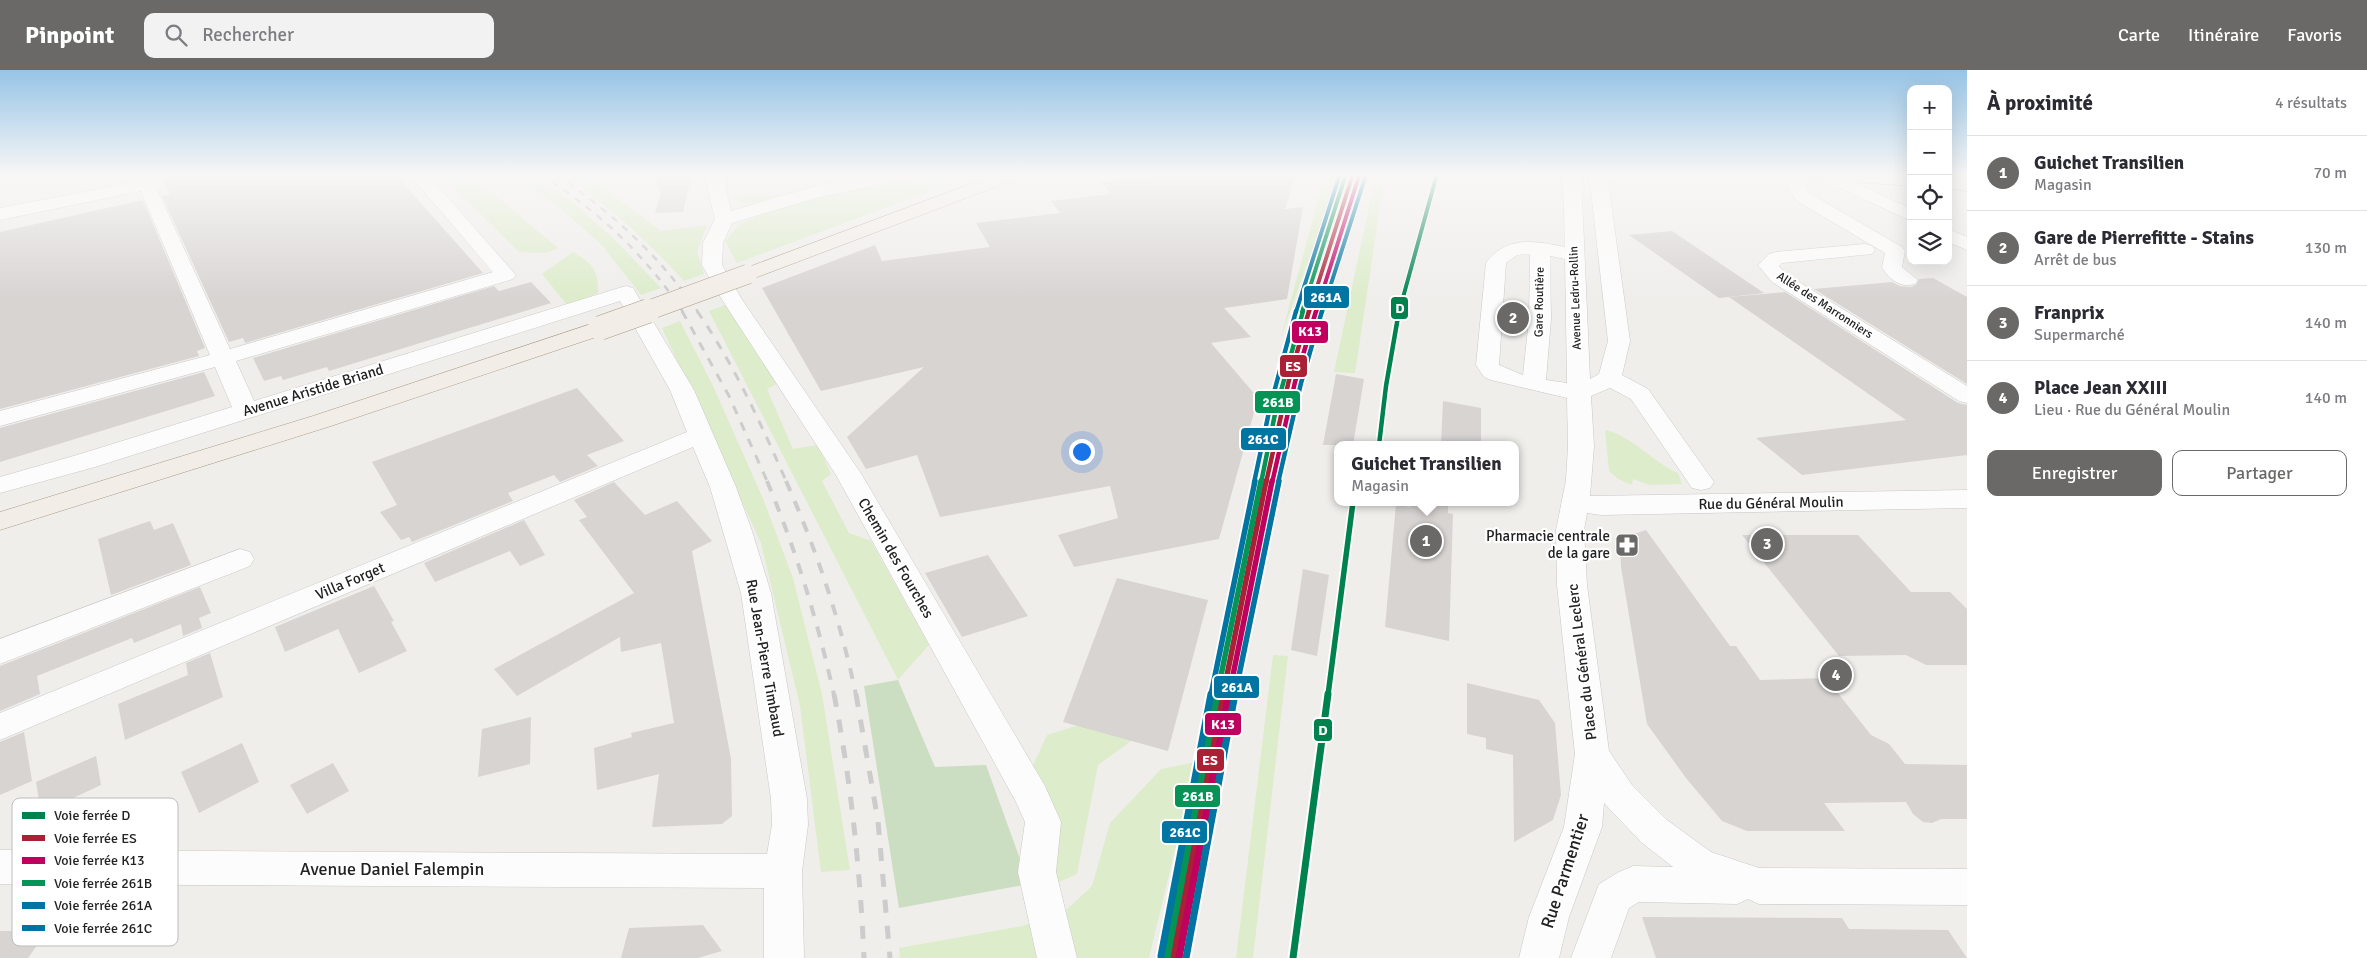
<!DOCTYPE html>
<html lang="fr">
<meta charset="utf-8">
<style>
body{margin:0;font-family:Signika,sans-serif;background:#f2f2f3;color:#2b2b33}
.controls{position:absolute;right:15px;top:15px;display:grid;overflow:hidden;border-radius:10px;box-shadow:0 5px 20px #0002}
.controls button{width:45px;height:45px;display:grid;place-items:center;padding:0;border:0;border-bottom:1px solid #e1e1e2;background:#fff;color:#2b2b33;font:25px sans-serif}
.you{position:absolute;left:1081px;top:381px;width:18px;height:18px;margin:-12px;border:4px solid #fff;border-radius:50%;background:#1a73e8;box-shadow:0 0 0 8px #1a73e833}
.badge{display:grid;place-items:center;width:32px;height:32px;border-radius:50%;background:#6a6968;color:#fff;font-size:16px;font-weight:700}
.pin{position:absolute;translate:-50% -50%;border:2px solid #fff;box-shadow:0 1px 5px #0006}
.popup{position:absolute;left:1334px;top:371px;width:185px;height:65px;box-sizing:border-box;display:grid;place-content:center;border-radius:10px;background:#fff;filter:drop-shadow(0 1px 4px #0005);font-size:16px;white-space:nowrap;color:#7c7c81}
.popup b{font-size:19px;color:#2b2b33}
.popup::after{content:'';position:absolute;left:50%;top:100%;margin-left:-10px;border:10px solid transparent;border-top-color:#fff}
.list{margin:0;padding:0;list-style:none}
h2{display:flex;justify-content:space-between;align-items:center;height:65px;margin:0;padding:0 20px;font-size:21px}
h2 small{font-size:16px;font-weight:400;color:#7c7c81}
.list li{display:grid;grid-template-columns:32px 1fr auto;gap:15px;align-items:center;box-sizing:border-box;height:75px;padding:0 20px;border-top:1px solid #e1e1e2}
.list b{display:block;font-size:19px;white-space:nowrap}
.list p{margin:0;font-size:16px;white-space:nowrap;color:#7c7c81}
.list em{font-size:16px;font-style:normal;color:#7c7c81}
.actions{display:flex;gap:10px;padding:15px 20px}
.actions a{flex:1;padding:11px 0;border:1px solid #6a6968;border-radius:10px;text-align:center;font-size:18px;color:#6a6968}
.actions .main{background:#6a6968;color:#fff}
.icon{flex:none;width:28px;height:28px;fill:none;stroke:currentColor;stroke-width:2;stroke-linecap:round;stroke-linejoin:round}
.map{position:relative;flex:none;width:1967px;height:888px;overflow:hidden}
header{display:flex;align-items:center;gap:30px;box-sizing:border-box;height:70px;padding:0 25px;background:#6a6968;color:#fff}
header strong{font-size:24px}
nav{display:flex;gap:28px;margin-inline-start:auto;font-size:18px}
.search{width:350px;height:45px;background:#f2f2f3;display:flex;align-items:center;gap:12px;box-sizing:border-box;padding:0 18px;border-radius:10px;color:#7c7c81;font-size:19px}
main{display:flex}
aside{flex:1;background:#fff}
.map>svg:first-child{display:block}
</style>
<header>
<strong>Pinpoint</strong>
<div class="search"><svg class="icon" aria-label="search" viewBox="0 0 24 24"><circle cx="10" cy="10" r="6"/><path d="M15 15l6 6"/></svg>Rechercher</div>
<nav><a>Carte</a><a>Itinéraire</a><a>Favoris</a></nav>
</header>
<main>
<div class="map">
<svg width="1967" height="888" viewBox="0 0 1967 888">
<rect width="100%" height="100%" fill="#f0eeeb"/>
<g fill="#ddeccb">
<polygon points="440,104 465,104 501,130 558,178 547,183 519,182"/>
<polygon points="512,104 532,104 570,130 613,168 661,218 641,225 602,175 560,138"/>
<path d="M562 104H585L661 161 707 155 697 182 704 204 684 211C647 170 608 135 562 104Z"/>
<polygon points="942,104 974,105 737,193 725,171 740,154 771,141 856,118"/>
<polygon points="1325,104 1339,104 1281,267"/>
<polygon points="1376,104 1385,104 1355,303 1334,302"/>
<path d="M832 106 837 112C820 118 756 138 741 132 738 131 734 128 731 126L785 124Z"/>
<path d="M573 182C593 194 598 199 598 223L567 235 542 204Z"/>
<polygon points="736,231 782,311 767,319 793,379 818,375 831,404 822,411 849,463 871,471 929,575 898,610 709,241"/>
<polygon points="680,251 714,318 764,431 793,508 822,624 850,800 821,802 800,636 761,473 662,258"/>
<path d="M1605 360C1631 365 1654 393 1678 403L1682 414 1650 415 1633 409 1632 415 1618 409 1609 401Z"/>
<polygon points="1273,585 1288,586 1253,888 1236,888"/>
<polygon points="1091,651 1134,669 1098,695 1077,804 1057,813 1030,702 1047,665"/>
<polygon points="1196,692 1149,888 900,888 899,878 1022,856 1064,842 1092,816 1110,753 1161,699"/>
</g>
<polygon fill="#cbdec1" points="898,610 935,697 986,695 1029,814 899,838 864,616"/>
<g fill="#d7d4d2">
<polygon points="185,104 395,104 483,203 245,273 243,268 229,272 162,126 170,124 162,109"/>
<polygon points="655,104 692,104 683,142 655,143 661,124"/>
<polygon points="1180,104 1296,104 1285,139 1303,137 1287,229 1224,238 1251,267 1211,273 1258,328 1219,469 1074,497 1058,465 1118,448 1110,416 940,447 917,385 866,399 847,367 924,297 821,321 762,218 875,175 882,191 990,177 976,153 1060,143 1051,131 1111,124 1101,112"/>
<polygon points="143,130 205,278 197,281 199,286 0,339 0,162"/>
<polygon points="1672,161 1764,223 1719,228 1629,165"/>
<polygon points="1933,208 1967,227 1967,314 1814,219 1892,212 1900,216 1910,217 1916,215 1919,209"/>
<polygon points="531,212 551,233 329,301 327,297 283,310 281,306 264,311 253,288 494,216 499,221"/>
<polygon points="1785,222 1958,333 1967,335 1967,385 1802,405 1756,368 1906,350 1729,227"/>
<polygon points="204,302 215,326 0,392 0,358"/>
<polygon points="1336,304 1364,309 1353,375 1323,375"/>
<polygon points="577,318 624,371 587,385 598,396 560,412 554,405 508,423 513,431 412,472 409,467 401,470 380,442 397,435 372,392"/>
<polygon points="1443,331 1481,338 1481,375 1441,375"/>
<polygon points="614,412 645,445 677,431 712,471 692,481 731,689 732,746 722,754 652,757 659,704 597,720 594,678 632,667 631,663 674,653 661,573 621,582 620,567 517,626 494,599 634,523 579,450 587,447 574,430"/>
<polygon points="1411,432 1448,432 1448,443 1453,444 1449,571 1385,557 1396,434 1410,437"/>
<polygon points="524,450 545,485 520,496 510,481 435,512 424,493"/>
<polygon points="150,451 154,460 173,453 191,495 111,525 98,469"/>
<polygon points="1646,460 1730,576 1736,576 1760,610 1826,608 1871,665 1889,674 1905,694 1967,695 1967,749 1941,749 1932,753 1923,752 1913,744 1906,732 1824,733 1845,761 1747,761 1722,751 1686,708 1647,654 1621,497 1620,471 1628,466"/>
<polygon points="1742,465 1858,465 1911,522 1950,522 1967,539 1967,595 1926,595 1906,585 1839,586"/>
<polygon points="988,485 1028,546 962,567 925,503"/>
<polygon points="1303,499 1329,505 1317,586 1291,580"/>
<polygon points="1117,508 1208,530 1168,681 1063,652"/>
<polygon points="374,516 394,551 391,552 407,581 359,603 338,559 285,582 275,557"/>
<polygon points="200,517 211,543 199,548 202,558 183,566 181,554 134,573 132,568 37,606 40,624 0,641 0,596"/>
<polygon points="210,583 223,627 125,670 118,634 188,605 186,593"/>
<polygon points="1467,613 1539,630 1555,653 1561,725 1553,750 1514,772 1513,685 1486,679 1486,668 1467,664"/>
<polygon points="531,647 530,694 478,707 482,659"/>
<polygon points="24,662 32,711 0,725 0,672"/>
<polygon points="242,673 259,712 199,743 181,702"/>
<polygon points="96,686 101,715 41,743 36,712"/>
<polygon points="333,693 349,721 307,744 290,715"/>
<polygon points="1642,847 1842,848 1849,859 1948,860 1967,888 1656,888"/>
<polygon points="703,855 722,881 698,888 621,888 629,858"/>
<polygon points="0,861 47,861 28,888 0,888"/>
</g>
<g fill="none" stroke-linecap="round" stroke-linejoin="round">
<g stroke="#c9c8c7" stroke-width="1">
<g id="minor">
<polygon points="409,104 427,104 516,205 513,209 236,291 254,331 619,218 626,216 633,218 694,320 736,417 752,461 771,523 807,729 808,755 802,801 804,888 764,888 764,818 0,814 0,780 767,784 772,755 771,729 741,523 710,417 693,377 0,670 0,643 687,362 670,320 620,231 95,397 0,423 0,407 77,385 232,337 215,297 0,356 0,341 210,285 141,121 0,150 0,138 147,110 153,111 230,279 493,202"/>
<path d="M704 104H722L731 141C790 124 852 102 914 104L911 108 816 128 732 153 723 173 722 195 741 228 862 405 1045 716 1061 752 1056 802 1077 888H1037L1018 802 1025 752 1016 732 836 405 721 228 702 195 703 173 715 149Z"/>
<path d="M1563 104H1581L1590 309 1599 304 1608 271 1589 104H1607L1630 271 1622 305 1648 319 1714 412 1710 418 1701 420 1692 418 1631 329 1610 318 1591 326 1594 376 1590 426 1967 420V438L1601 445 1587 443 1584 460 1587 515 1609 681 1632 715 1667 750 1711 782 1759 798 1967 799V835L1759 834 1748 829 1737 834 1639 832 1629 838 1611 888H1571L1599 814 1619 802 1633 796 1673 797 1641 772 1604 733 1602 757 1569 847 1559 888H1519L1529 847 1564 757 1575 684 1557 515 1556 460 1566 410 1568 376 1567 328 1491 310 1484 307 1476 295 1486 193C1506 165 1535 171 1565 177ZM1530 184 1529 249 1523 305 1499 295 1506 193 1517 185ZM1550 186 1565 189 1567 313 1546 310 1551 249Z"/>
<path d="M1779 104H1797L1809 123 1902 177 1905 181 1902 197 1918 210 1915 214C1901 218 1890 210 1882 198L1885 183 1797 131Z"/>
<polygon points="1819,104 1838,104 1911,139 1911,151 1821,109"/>
<polygon points="1948,159 1967,167 1967,180 1948,172"/>
<polygon points="1865,174 1872,176 1875,180 1872,184 1782,193 1779,196 1786,204 1967,316 1967,333 1959,331 1772,212 1758,195 1769,184 1776,182"/>
<polygon points="240,479 250,482 254,489 250,496 0,594 0,569"/>
</g>
</g>
<g stroke="#a79c86" stroke-width="1">
<g id="major">
<polygon points="997,104 1022,104 1019,108 755,208 748,210 741,208 738,204 741,200"/>
<polygon points="1804,104 1911,106 1911,116 1813,109 1807,108"/>
<polygon points="1948,109 1967,111 1967,121 1948,119"/>
<polygon points="600,251 608,253 611,258 608,263 331,356 0,460 0,442 313,346"/>
</g>
</g>
<use href="#minor" fill="#fdfcfc" fill-rule="evenodd"/>
<use href="#major" fill="#f3ede7" fill-rule="evenodd"/>
<g stroke="#ccc" stroke-width="2.5" stroke-dasharray="7 7" stroke-linecap="butt">
<path d="M540 104C598 141 645 184 683 242"/>
<path d="M556 104C613 144 658 184 698 242"/>
</g>
<g stroke="#ccc" stroke-width="3" stroke-dasharray="9 9" stroke-linecap="butt">
<polyline points="682,241 729,326 768,413"/>
<path d="M697 241C734 294 761 354 787 413"/>
</g>
<g stroke="#ccc" stroke-width="4" stroke-dasharray="11 11" stroke-linecap="butt">
<path d="M767 411C796 480 818 552 834 625"/>
<path d="M786 411C816 479 841 552 856 625"/>
</g>
<g stroke="#ccc" stroke-width="5" stroke-dasharray="13 13" stroke-linecap="butt">
<path d="M834 624C851 712 860 798 864 888"/>
<polyline points="856,624 878,751 890,888"/>
</g>
<g stroke="#a79c86" stroke-width="20" stroke-linecap="butt">
<polyline id="major-bridge-far1" points="644,242 748,204"/>
</g>
<g stroke="#a79c86" stroke-width="25" stroke-linecap="butt">
<polyline id="major-bridge" points="600,258 648,241"/>
</g>
<use href="#major-bridge-far1" stroke="#f3ede7" stroke-width="19"/>
<use href="#major-bridge" stroke="#f3ede7" stroke-width="24"/>
<g stroke="#fff" stroke-width="6">
<polyline id="rail-1-far3" points="1399,242 1437,104"/>
</g>
<g stroke="#fff" stroke-width="8">
<polyline id="rail-1-far2" points="1379,375 1386,316 1399,241"/>
</g>
<g stroke="#fff" stroke-width="9">
<polyline id="rail-1-far1" points="1328,625 1353,432"/>
</g>
<g stroke="#fff" stroke-width="11">
<polyline id="rail-1" points="1293,888 1328,624"/>
</g>
<g stroke="#fff" stroke-width="6">
<polyline id="rail-2-far3" points="1309,242 1353,104"/>
</g>
<g stroke="#fff" stroke-width="8">
<polyline id="rail-2-far2" points="1266,413 1289,310 1309,241"/>
</g>
<g stroke="#fff" stroke-width="9">
<polyline id="rail-2-far1" points="1223,625 1266,411"/>
</g>
<g stroke="#fff" stroke-width="11">
<polyline id="rail-2" points="1173,888 1223,624"/>
</g>
<g stroke="#fff" stroke-width="6">
<polyline id="rail-3-far3" points="1316,242 1359,106"/>
</g>
<g stroke="#fff" stroke-width="8">
<polyline id="rail-3-far2" points="1272,413 1295,312 1316,241"/>
</g>
<g stroke="#fff" stroke-width="9">
<polyline id="rail-3-far1" points="1229,625 1272,411"/>
</g>
<g stroke="#fff" stroke-width="11">
<polyline id="rail-3" points="1179,888 1229,624"/>
</g>
<g stroke="#fff" stroke-width="6">
<polyline id="rail-4-far3" points="1302,242 1346,104"/>
</g>
<g stroke="#fff" stroke-width="8">
<polyline id="rail-4-far2" points="1261,413 1276,339 1303,241"/>
</g>
<g stroke="#fff" stroke-width="9">
<polyline id="rail-4-far1" points="1217,625 1261,411"/>
</g>
<g stroke="#fff" stroke-width="11">
<polyline id="rail-4" points="1167,887 1217,624"/>
</g>
<g stroke="#fff" stroke-width="6">
<polyline id="rail-5-far3" points="1322,242 1365,108"/>
</g>
<g stroke="#fff" stroke-width="8">
<polyline id="rail-5-far2" points="1278,413 1301,313 1322,241"/>
</g>
<g stroke="#fff" stroke-width="9">
<polyline id="rail-5-far1" points="1235,625 1279,411"/>
</g>
<g stroke="#fff" stroke-width="11">
<polyline id="rail-5" points="1186,888 1235,624"/>
</g>
<g stroke="#fff" stroke-width="6">
<polyline id="rail-6-far3" points="1296,242 1340,104"/>
</g>
<g stroke="#fff" stroke-width="8">
<polyline id="rail-6-far2" points="1254,413 1270,337 1296,241"/>
</g>
<g stroke="#fff" stroke-width="9">
<polyline id="rail-6-far1" points="1211,625 1255,411"/>
</g>
<g stroke="#fff" stroke-width="11">
<polyline id="rail-6" points="1161,886 1211,624"/>
</g>
<use href="#rail-1-far3" stroke="#00824e" stroke-width="4"/>
<use href="#rail-1-far2" stroke="#00824e" stroke-width="4.5"/>
<use href="#rail-1-far1" stroke="#00824e" stroke-width="5.5"/>
<use href="#rail-1" stroke="#00824e" stroke-width="7"/>
<use href="#rail-2-far3" stroke="#aa2135" stroke-width="4"/>
<use href="#rail-2-far2" stroke="#aa2135" stroke-width="4.5"/>
<use href="#rail-2-far1" stroke="#aa2135" stroke-width="5.5"/>
<use href="#rail-2" stroke="#aa2135" stroke-width="7"/>
<use href="#rail-3-far3" stroke="#bf005f" stroke-width="4"/>
<use href="#rail-3-far2" stroke="#bf005f" stroke-width="4.5"/>
<use href="#rail-3-far1" stroke="#bf005f" stroke-width="5.5"/>
<use href="#rail-3" stroke="#bf005f" stroke-width="7"/>
<use href="#rail-4-far3" stroke="#069456" stroke-width="4"/>
<use href="#rail-4-far2" stroke="#069456" stroke-width="4.5"/>
<use href="#rail-4-far1" stroke="#069456" stroke-width="5.5"/>
<use href="#rail-4" stroke="#069456" stroke-width="7"/>
<use href="#rail-5-far3" stroke="#0075a1" stroke-width="4"/>
<use href="#rail-5-far2" stroke="#0075a1" stroke-width="4.5"/>
<use href="#rail-5-far1" stroke="#0075a1" stroke-width="5.5"/>
<use href="#rail-5" stroke="#0075a1" stroke-width="7"/>
<use href="#rail-6-far3" stroke="#0075a1" stroke-width="4"/>
<use href="#rail-6-far2" stroke="#0075a1" stroke-width="4.5"/>
<use href="#rail-6-far1" stroke="#0075a1" stroke-width="5.5"/>
<use href="#rail-6" stroke="#0075a1" stroke-width="7"/>
</g>
<linearGradient id="sky" x2="0" y2="1"><stop stop-color="#97c4e6"/><stop offset="0.46" stop-color="#f8f7f6"/><stop offset="1" stop-color="#f8f7f6" stop-opacity="0"/></linearGradient>
<rect width="1967" height="228" fill="url(#sky)"/>
<defs>
<g id="pharmacy-square" transform="scale(1.25)"><rect x="-9" y="-9" width="18" height="18" rx="4" fill="#6a6968" stroke="#fff"/><path d="M-2-6h4v4h4v4h-4v4h-4v-4h-4v-4h4Z" fill="#fff"/></g>
</defs>
<g fill-rule="evenodd">
<use href="#pharmacy-square" x="1627" y="475"/>
</g>
<g text-anchor="middle" stroke-width="4.5" stroke-linejoin="round" paint-order="stroke">
<g font-size="12" fill="#222" stroke="#fff">
<text transform="translate(1575 228) rotate(-92)" y="4">Avenue Ledru-Rollin</text>
<text transform="translate(1539 232) rotate(-89)" y="4">Gare Routière</text>
<text transform="translate(1825 235) rotate(33)" y="4">Allée des Marronniers</text>
</g>
<g font-size="15" fill="#222" stroke="#fff">
<text transform="translate(313 320) rotate(-17)" y="5">Avenue Aristide Briand</text>
<text transform="translate(1771 433) rotate(-1)" y="5">Rue du Général Moulin</text>
<text transform="translate(896 488) rotate(60)" y="5">Chemin des Fourches</text>
<text transform="translate(350 511) rotate(-23)" y="5">Villa Forget</text>
<text transform="translate(765 588) rotate(80)" y="5">Rue Jean-Pierre Timbaud</text>
<text transform="translate(1582 592) rotate(-97)" y="5">Place du Général Leclerc</text>
</g>
<g font-size="15" fill="#222" stroke="#fff" text-anchor="end">
<text x="1610" y="471">Pharmacie centrale<tspan x="1610" dy="17">de la gare</tspan></text>
</g>
<g font-size="18" fill="#222" stroke="#fff">
<text x="392" y="805">Avenue Daniel Falempin</text>
<text transform="translate(1565 801) rotate(-72)" y="6">Rue Parmentier</text>
</g>
</g>
<rect x="12" y="728" width="166" height="148" rx="8" fill="#fff" stroke="#bdbdbd" stroke-width="1"/>
<rect x="22" y="742" width="23" height="7" fill="#00824e"/>
<rect x="22" y="765" width="23" height="6" fill="#aa2135"/>
<rect x="22" y="787" width="23" height="7" fill="#bf005f"/>
<rect x="22" y="810" width="23" height="6" fill="#069456"/>
<rect x="22" y="832" width="23" height="7" fill="#0075a1"/>
<rect x="22" y="855" width="23" height="6" fill="#0075a1"/>
<g font-size="14" fill="#222">
<text x="54" y="750">Voie ferrée D</text>
<text x="54" y="773">Voie ferrée ES</text>
<text x="54" y="795">Voie ferrée K13</text>
<text x="54" y="818">Voie ferrée 261B</text>
<text x="54" y="840">Voie ferrée 261A</text>
<text x="54" y="863">Voie ferrée 261C</text>
</g>
<g stroke="#fff" stroke-width="2">
<rect x="1303" y="215" width="47" height="24" rx="5" fill="#0075a1"/>
<rect x="1390" y="226" width="19" height="24" rx="5" fill="#00824e"/>
<rect x="1291" y="250" width="38" height="24" rx="5" fill="#bf005f"/>
<rect x="1279" y="284" width="29" height="24" rx="5" fill="#aa2135"/>
<rect x="1254" y="320" width="47" height="24" rx="5" fill="#069456"/>
<rect x="1240" y="357" width="47" height="24" rx="5" fill="#0075a1"/>
<rect x="1213" y="605" width="47" height="24" rx="5" fill="#0075a1"/>
<rect x="1204" y="642" width="38" height="24" rx="5" fill="#bf005f"/>
<rect x="1313" y="648" width="20" height="24" rx="5" fill="#00824e"/>
<rect x="1196" y="678" width="29" height="24" rx="5" fill="#aa2135"/>
<rect x="1174" y="714" width="47" height="24" rx="5" fill="#069456"/>
<rect x="1161" y="750" width="47" height="24" rx="5" fill="#0075a1"/>
</g>
<g font-size="14" text-anchor="middle" font-weight="bold" fill="#fff">
<text x="1326" y="232">261A</text>
<text x="1400" y="243">D</text>
<text x="1310" y="266">K13</text>
<text x="1293" y="301">ES</text>
<text x="1278" y="337">261B</text>
<text x="1263" y="374">261C</text>
<text x="1237" y="622">261A</text>
<text x="1223" y="659">K13</text>
<text x="1323" y="665">D</text>
<text x="1210" y="695">ES</text>
<text x="1198" y="731">261B</text>
<text x="1185" y="767">261C</text>
</g>
</svg>
<div class="controls">
<button>+</button>
<button>−</button>
<button><svg class="icon" aria-label="locate" viewBox="0 0 24 24"><circle cx="12" cy="12" r="6"/><path d="M12 2v4M12 18v4M2 12h4M18 12h4"/></svg></button>
<button><svg class="icon" aria-label="layers" viewBox="0 0 24 24"><path d="M12 4l9 5-9 5-9-5zM3 14l9 5 9-5"/></svg></button>
</div>
<div class="you"></div>
<div class="pin badge" style="left:1426px;top:471px">1</div>
<div class="popup"><b>Guichet Transilien</b>Magasin</div>
<div class="pin badge" style="left:1513px;top:248px">2</div>
<div class="pin badge" style="left:1767px;top:474px">3</div>
<div class="pin badge" style="left:1836px;top:605px">4</div>
</div>
<aside>
<h2>À proximité<small>4 résultats</small></h2>
<ul class="list">
<li><span class="badge">1</span><div><b>Guichet Transilien</b><p>Magasin</p></div><em>70 m</em></li>
<li><span class="badge">2</span><div><b>Gare de Pierrefitte - Stains</b><p>Arrêt de bus</p></div><em>130 m</em></li>
<li><span class="badge">3</span><div><b>Franprix</b><p>Supermarché</p></div><em>140 m</em></li>
<li><span class="badge">4</span><div><b>Place Jean XXIII</b><p>Lieu · Rue du Général Moulin</p></div><em>140 m</em></li>
</ul>
<div class="actions"><a class="main">Enregistrer</a><a>Partager</a></div>
</aside>
</main>
